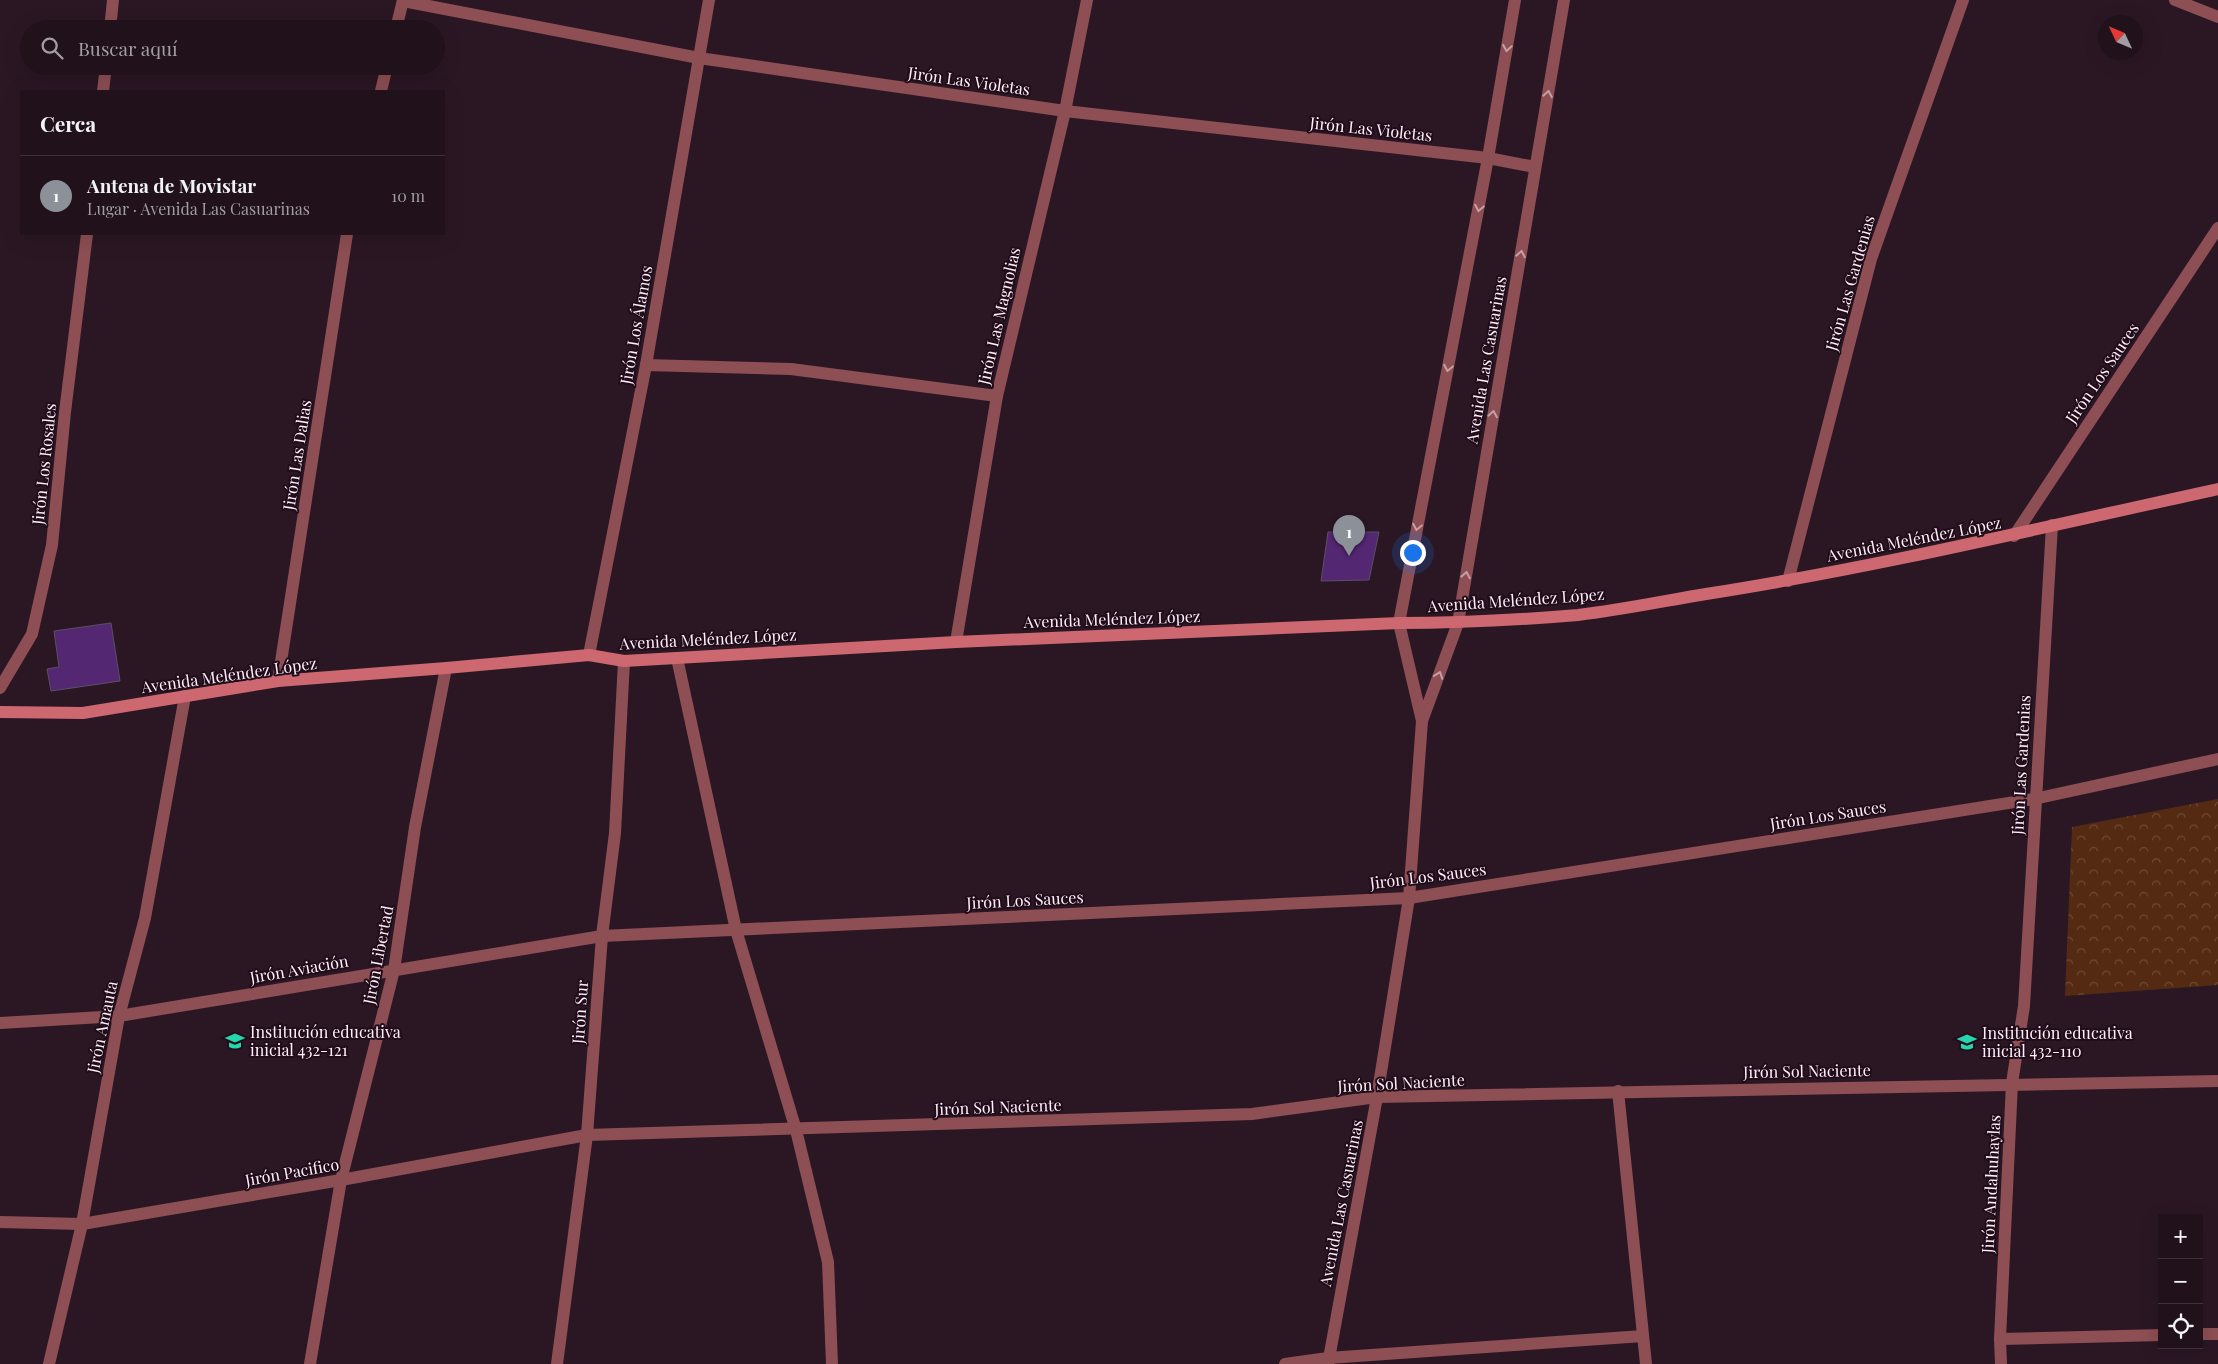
<!DOCTYPE html>
<html lang="es">
<meta charset="utf-8">
<style>
body{margin:0;font-family:"Playfair Display",serif;background:#2d1f28;color:#f1f3f6}
.controls{position:absolute;right:15px;bottom:15px;display:grid;overflow:hidden;border-radius:0px;box-shadow:0 5px 20px #0002}
.controls button{width:45px;height:45px;display:grid;place-items:center;padding:0;border:0;border-bottom:1px solid #3d313a;background:#20111b;color:#f1f3f6;font:25px sans-serif}
.compass{position:absolute;left:2098px;top:15px;width:45px;height:45px;border-radius:50%;background:#20111b;box-shadow:0 5px 20px #0002;rotate:314deg}
.you{position:absolute;left:1412px;top:552px;width:18px;height:18px;margin:-12px;border:4px solid #fff;border-radius:50%;background:#1a73e8;box-shadow:0 0 0 8px #1a73e833}
.badge{display:grid;place-items:center;width:32px;height:32px;border-radius:50%;background:#8c9099;color:#fff;font-size:16px;font-weight:700}
.pin{position:absolute;translate:-50% -41px;filter:drop-shadow(0 1px 2px #0008)}
.pin::after{content:'';position:absolute;top:26px;width:18px;height:15px;background:inherit;clip-path:polygon(0 0,100% 0,50% 100%)}
.list{margin:0;padding:0;list-style:none}
h2{display:flex;justify-content:space-between;align-items:center;height:65px;margin:0;padding:0 20px;font-size:21px}
h2 small{font-size:16px;font-weight:400;color:#a29da3}
.list li{display:grid;grid-template-columns:32px 1fr auto;gap:15px;align-items:center;box-sizing:border-box;height:80px;padding:0 20px;border-top:1px solid #3d313a}
.list b{display:block;font-size:19px;white-space:nowrap}
.list p{margin:0;font-size:16px;white-space:nowrap;color:#a29da3}
.list em{font-size:16px;font-style:normal;color:#a29da3}
.icon{flex:none;width:28px;height:28px;fill:none;stroke:currentColor;stroke-width:2;stroke-linecap:round;stroke-linejoin:round}
.map{position:relative;flex:none;width:2218px;height:1364px;overflow:hidden}
.search{position:absolute;background:#20111b;box-shadow:0 5px 20px #0002;left:20px;top:20px;width:425px;height:55px;display:flex;align-items:center;gap:12px;box-sizing:border-box;padding:0 18px;border-radius:28px;color:#a29da3;font-size:19px}
.panel{position:absolute;background:#20111b;box-shadow:0 5px 20px #0002;left:20px;top:90px;width:425px;height:145px;border-radius:0px}
.map>svg:first-child{display:block}
</style>
<div class="map">
<svg width="2218" height="1364" viewBox="0 0 2218 1364">
<defs>
<pattern id="park-crowns" width="20" height="18" patternUnits="userSpaceOnUse" patternTransform="scale(1.25)"><rect width="20" height="18" fill="#542b12"/><path d="M2 6a3 3 0 1 1 6 0M12 15a3 3 0 1 1 6 0" fill="none" stroke="#6e4a35"/></pattern>
</defs>
<rect width="100%" height="100%" fill="#2b1724"/>
<polygon fill="url(#park-crowns)" points="2218,799 2218,985 2065,996 2072,827"/>
<g fill="#532772" stroke="#5b4f66">
<polygon points="1328,532 1379,532 1369,580 1321,581"/>
<polygon points="111,623 120,681 51,691 47,669 59,667 54,631"/>
</g>
<g fill="none" stroke-linecap="round" stroke-linejoin="round">
<g stroke="#8d4f53" stroke-width="12">
<polyline points="2175,0 2218,17"/>
<polyline points="403,1 699,58 1065,111 1488,158 1535,167"/>
<polyline points="110,29 113,0"/>
<polyline points="396,29 403,0"/>
<polyline points="103,91 106,66"/>
<polyline points="381,91 387,66"/>
<polyline points="646,365 791,369 997,396"/>
<polyline points="2014,536 2218,228"/>
<polyline points="1788,581 1871,259 1963,0"/>
<polyline points="956,642 997,396 1065,111 1087,0"/>
<polyline points="589,655 646,365 709,0"/>
<polyline points="677,658 736,930 796,1130 828,1262 832,1364"/>
<polyline points="278,681 347,234"/>
<polyline points="0,688 32,634 52,545 65,412 87,234"/>
<polyline points="1422,721 1399,623 1488,158 1515,0"/>
<polyline points="0,1023 119,1016 602,936 1409,898 2034,799 2218,759"/>
<polyline points="1618,1091 1646,1364"/>
<polyline points="0,1222 82,1224 341,1180 587,1135 1252,1114 1377,1097 2218,1081"/>
<polyline points="2199,1334 2218,1334"/>
<polyline points="2000,1339 2162,1335"/>
<polyline points="49,1364 82,1224 119,1016 145,918 185,696"/>
<polyline points="310,1364 341,1180 394,970 415,827 446,668"/>
<polyline points="557,1364 587,1135 602,936 615,833 624,661"/>
<polyline points="1285,1364 1328,1358 1643,1336"/>
<polyline points="1328,1364 1377,1097 1409,898 1422,721 1458,623 1564,0"/>
<polyline points="2001,1364 2000,1339 2012,1083 2024,1006 2052,525"/>
</g>
<path stroke="#cd6871" stroke-width="12" d="M0 712 83 713 278 681 446 668 589 655 624 661 956 642 1399 623C1459 623 1519 620 1578 615 1621 610 1664 601 1706 594 1879 567 2048 526 2218 489"/>
</g>
<defs><path id="oneway-chevron" d="M-2-3.5L2.5 0L-2 3.5" fill="none" stroke-width="1.6" stroke-linecap="round" stroke-linejoin="round" transform="scale(1.25)"/></defs>
<g stroke="#c69fa6">
<use href="#oneway-chevron" transform="translate(1507 48) rotate(99)"/>
<use href="#oneway-chevron" transform="translate(1548 94) rotate(-80)"/>
<use href="#oneway-chevron" transform="translate(1479 208) rotate(101)"/>
<use href="#oneway-chevron" transform="translate(1521 254) rotate(-80)"/>
<use href="#oneway-chevron" transform="translate(1448 368) rotate(101)"/>
<use href="#oneway-chevron" transform="translate(1493 414) rotate(-80)"/>
<use href="#oneway-chevron" transform="translate(1417 527) rotate(101)"/>
<use href="#oneway-chevron" transform="translate(1466 575) rotate(-80)"/>
<use href="#oneway-chevron" transform="translate(1439 675) rotate(-70)"/>
</g>
<defs>
<g id="school-bare" transform="scale(1.5)"><path d="M0-5L7-2L0 1L-7-2ZM-4 1L0 2.5L4 1V4Q0 6-4 4Z" fill="#25d5ae" stroke="#210d1a" stroke-width="2.5" paint-order="stroke"/></g>
</defs>
<g fill-rule="evenodd">
<use href="#school-bare" x="235" y="1041"/>
<use href="#school-bare" x="1967" y="1042"/>
</g>
<g text-anchor="middle" stroke-width="4" stroke-linejoin="round" paint-order="stroke">
<g font-size="16" fill="#feeff8" stroke="#210d1a">
<text transform="translate(969 81) rotate(8)" y="6">Jirón Las Violetas</text>
<text transform="translate(1371 129) rotate(6)" y="6">Jirón Las Violetas</text>
<text transform="translate(1850 283) rotate(-74)" y="6">Jirón Las Gardenias</text>
<text transform="translate(999 316) rotate(-77)" y="6">Jirón Las Magnolias</text>
<text transform="translate(636 325) rotate(-80)" y="6">Jirón Los Álamos</text>
<text transform="translate(1486 360) rotate(-80)" y="6">Avenida Las Casuarinas</text>
<text transform="translate(2102 373) rotate(-56)" y="6">Jirón Los Sauces</text>
<text transform="translate(297 455) rotate(-81)" y="6">Jirón Las Dalias</text>
<text transform="translate(44 464) rotate(-84)" y="6">Jirón Los Rosales</text>
<text transform="translate(1914 539) rotate(-11)" y="6">Avenida Meléndez López</text>
<text transform="translate(1516 600) rotate(-4)" y="6">Avenida Meléndez López</text>
<text transform="translate(1112 619) rotate(-2)" y="6">Avenida Meléndez López</text>
<text transform="translate(708 639) rotate(-3)" y="6">Avenida Meléndez López</text>
<text transform="translate(229 675) rotate(-8)" y="6">Avenida Meléndez López</text>
<text transform="translate(2021 765) rotate(-87)" y="6">Jirón Las Gardenias</text>
<text transform="translate(1828 815) rotate(-9)" y="6">Jirón Los Sauces</text>
<text transform="translate(1428 876) rotate(-7)" y="6">Jirón Los Sauces</text>
<text transform="translate(1025 900) rotate(-3)" y="6">Jirón Los Sauces</text>
<text transform="translate(378 955) rotate(-79)" y="6">Jirón Libertad</text>
<text transform="translate(299 969) rotate(-10)" y="6">Jirón Aviación</text>
<text transform="translate(580 1012) rotate(-86)" y="6">Jirón Sur</text>
<text transform="translate(102 1027) rotate(-78)" y="6">Jirón Amauta</text>
<text transform="translate(1807 1071) rotate(-1)" y="6">Jirón Sol Naciente</text>
<text transform="translate(1401 1083) rotate(-3)" y="6">Jirón Sol Naciente</text>
<text transform="translate(998 1107) rotate(-2)" y="6">Jirón Sol Naciente</text>
<text transform="translate(292 1172) rotate(-10)" y="6">Jirón Pacifico</text>
<text transform="translate(1991 1184) rotate(-87)" y="6">Jirón Andahuhaylas</text>
<text transform="translate(1341 1203) rotate(-79)" y="6">Avenida Las Casuarinas</text>
</g>
<g font-size="16" fill="#feeff8" stroke="#210d1a" text-anchor="start">
<text x="250" y="1038">Institución educativa<tspan x="250" dy="18">inicial 432-121</tspan></text>
<text x="1982" y="1039">Institución educativa<tspan x="1982" dy="18">inicial 432-110</tspan></text>
</g>
</g>
</svg>
<div class="controls">
<button>+</button>
<button>−</button>
<button><svg class="icon" aria-label="locate" viewBox="0 0 24 24"><circle cx="12" cy="12" r="6"/><path d="M12 2v4M12 18v4M2 12h4M18 12h4"/></svg></button>
</div>
<svg class="compass" viewBox="-18 -18 36 36"><path d="M0-13l5 13h-10z" fill="#e53935"/><path d="M0 13l5-13h-10z" fill="#a29da3"/></svg>
<div class="you"></div>
<div class="pin badge" style="left:1349px;top:556px">1</div>
<div class="search"><svg class="icon" aria-label="search" viewBox="0 0 24 24"><circle cx="10" cy="10" r="6"/><path d="M15 15l6 6"/></svg>Buscar aquí</div>
<section class="panel">
<h2>Cerca<small></small></h2>
<ul class="list">
<li><span class="badge">1</span><div><b>Antena de Movistar</b><p>Lugar · Avenida Las Casuarinas</p></div><em>10 m</em></li>
</ul>
</section>
</div>
